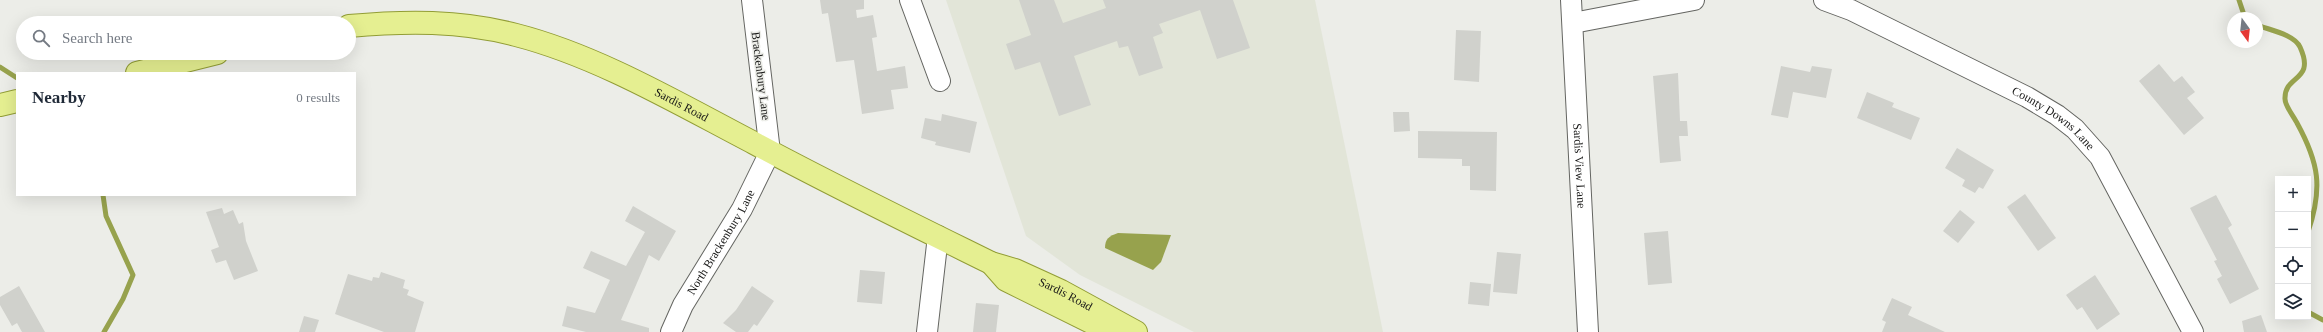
<!DOCTYPE html>
<meta charset="utf-8">
<style>
body{margin:0;font-family:Georgia,serif;background:#f6f6f7;color:#1f2937}
.controls{position:absolute;right:12px;bottom:12px;display:grid;overflow:hidden;border-radius:0px;box-shadow:0 4px 16px #0002}
.controls button{width:36px;height:36px;display:grid;place-items:center;padding:0;border:0;border-bottom:1px solid #e0e1e3;background:#fff;color:#1f2937;font:20px sans-serif}
.compass{position:absolute;left:2227px;top:12px;width:36px;height:36px;border-radius:50%;background:#fff;box-shadow:0 4px 16px #0002;rotate:165deg}
.list{margin:0;padding:0;list-style:none}
h2{display:flex;justify-content:space-between;align-items:center;height:52px;margin:0;padding:0 16px;font-size:17px}
h2 small{font-size:13px;font-weight:400;color:#747a83}
.icon{flex:none;width:22px;height:22px;fill:none;stroke:currentColor;stroke-width:2;stroke-linecap:round;stroke-linejoin:round}
.map{position:relative;flex:none;width:2323px;height:332px;overflow:hidden}
.search{position:absolute;background:#fff;box-shadow:0 4px 16px #0002;left:16px;top:16px;width:340px;height:44px;display:flex;align-items:center;gap:10px;box-sizing:border-box;padding:0 14px;border-radius:22px;color:#747a83;font-size:15px}
.panel{position:absolute;background:#fff;box-shadow:0 4px 16px #0002;left:16px;top:72px;width:340px;height:124px;border-radius:0px}
.map>svg:first-child{display:block}
</style>
<div class="map">
<svg width="2323" height="332" viewBox="0 0 2323 332">
<rect width="100%" height="100%" fill="#ecede8"/>
<polygon fill="#e2e5d8" points="946,0 1315,0 1383,332 1194,332 1080,275 1026,236"/>
<path fill="#97a24d" d="M1118 233 1171 235 1161 262 1153 270 1105 248C1105 239 1109 236 1118 233Z"/>
<g fill="none" stroke-linecap="round" stroke-linejoin="round">
<g stroke="#97a24d" stroke-width="5">
<polyline points="2239,0 2245,18"/>
<path d="M2257 25C2269 30 2294 34 2300 47 2316 82 2284 74 2285 99 2285 106 2294 117 2297 123 2319 163 2323 188 2308 232"/>
<polyline points="0,67 17,78"/>
<polyline points="103,195 106,216 133,275 123,299 104,332"/>
<polyline points="2308,312 2323,320"/>
</g>
</g>
<g fill="#d0d1cc">
<polygon points="820,0 864,0 864,9 856,10 857,18 873,15 877,37 872,38 877,71 905,66 908,88 891,90 894,109 862,114 854,60 836,62 828,13 822,14"/>
<polygon points="1019,0 1054,0 1063,23 1106,8 1103,0 1233,0 1250,48 1217,59 1200,10 1159,24 1163,33 1153,37 1163,68 1139,76 1128,46 1119,48 1117,41 1074,56 1091,105 1059,116 1040,62 1015,70 1006,44 1031,35"/>
<polygon points="1456,30 1481,31 1479,82 1454,80"/>
<polygon points="2159,64 2174,82 2182,76 2195,92 2187,98 2204,118 2184,135 2139,81"/>
<polygon points="1781,66 1810,72 1812,66 1832,69 1826,98 1793,92 1788,118 1771,115"/>
<polygon points="1678,73 1680,121 1687,121 1688,136 1679,136 1681,161 1660,163 1653,76"/>
<polygon points="1867,92 1894,103 1892,107 1920,118 1911,140 1857,118"/>
<polygon points="1393,112 1409,112 1410,131 1394,132"/>
<polygon points="942,114 977,122 970,153 935,145 936,142 921,138 925,118 941,121"/>
<polygon points="1418,131 1497,132 1496,191 1470,190 1470,166 1462,166 1462,159 1418,158"/>
<polygon points="1957,148 1994,170 1983,189 1979,187 1975,193 1962,186 1965,180 1945,168"/>
<polygon points="2025,194 2056,238 2038,251 2007,207"/>
<polygon points="2216,195 2232,225 2228,228 2259,289 2230,304 2217,279 2222,276 2214,261 2217,260 2190,208"/>
<polygon points="633,206 676,231 659,261 649,255 621,320 649,328 649,332 586,332 562,326 567,306 595,313 610,280 583,268 591,251 626,266 645,232 625,221"/>
<polygon points="222,208 224,214 233,210 239,224 243,222 246,241 258,271 234,280 226,260 216,263 211,250 219,247 206,212"/>
<polygon points="1960,210 1975,222 1958,243 1943,231"/>
<polygon points="1668,231 1672,283 1648,285 1644,233"/>
<polygon points="1497,252 1521,254 1517,294 1493,292"/>
<polygon points="860,270 885,272 882,304 857,302"/>
<polygon points="381,272 405,280 403,288 409,290 407,295 424,302 415,332 384,332 335,314 348,274 372,281 373,277 379,278"/>
<polygon points="2095,275 2120,314 2097,330 2082,307 2077,310 2066,295"/>
<polygon points="1470,282 1491,284 1489,306 1468,304"/>
<polygon points="19,286 45,332 22,332 17,323 12,326 0,305 0,297"/>
<polygon points="752,286 774,301 757,326 754,324 748,332 736,332 723,323 736,310"/>
<polygon points="1892,298 1912,307 1908,315 1945,332 1882,332 1886,322 1882,320"/>
<polygon points="976,303 999,305 996,332 973,332"/>
<polygon points="2261,315 2267,332 2244,332 2242,321"/>
<polygon points="304,316 319,320 315,332 299,332"/>
</g>
<g fill="none" stroke-linecap="round" stroke-linejoin="round">
<g stroke="#646561" stroke-width="22">
<g id="minor">
<polyline points="910,0 940,81"/>
<path id="s1" d="M1571 0 1588 332"/>
<path id="s2" d="M1824 0 1851 10 2027 97 2057 115 2075 129 2100 157 2193 332"/>
<polyline points="1573,23 1694,0"/>
<path id="s3" d="M671 332 683 305 742 209 770 152 752 0"/>
<polyline points="927,332 938,236"/>
</g>
</g>
<g stroke="#929d36" stroke-width="24">
<g id="major">
<path id="s4" d="M349 26C405 21 460 20 516 35 598 56 679 104 754 143 832 185 912 224 991 263"/>
<polyline points="137,73 217,53"/>
<polyline points="0,105 17,101"/>
<path id="s5" d="M1111 332 1006 280 991 263 1015 270 1061 291 1136 332"/>
</g>
</g>
<use href="#minor" stroke="#fff" stroke-width="20"/>
<use href="#major" stroke="#e5ef91" stroke-width="22"/>
</g>
<g text-anchor="middle" stroke-width="3" stroke-linejoin="round" paint-order="stroke">
<g font-size="12" fill="#181817" stroke="#ecede8">
<text transform="translate(761 76) rotate(83)" y="4">Brackenbury Lane</text>
<text dy="4" stroke="none"><textPath href="#s4" startOffset="348">Sardis Road</textPath></text>
<text dy="4" stroke="none"><textPath href="#s2" startOffset="259">County Downs Lane</textPath></text>
<text dy="4" stroke="none"><textPath href="#s1" startOffset="166">Sardis View Lane</textPath></text>
<text dy="4" stroke="none"><textPath href="#s3" startOffset="103">North Brackenbury Lane</textPath></text>
<text dy="4" stroke="none"><textPath href="#s5" startOffset="221">Sardis Road</textPath></text>
</g>
</g>
</svg>
<div class="controls">
<button>+</button>
<button>−</button>
<button><svg class="icon" aria-label="locate" viewBox="0 0 24 24"><circle cx="12" cy="12" r="6"/><path d="M12 2v4M12 18v4M2 12h4M18 12h4"/></svg></button>
<button><svg class="icon" aria-label="layers" viewBox="0 0 24 24"><path d="M12 4l9 5-9 5-9-5zM3 14l9 5 9-5"/></svg></button>
</div>
<svg class="compass" viewBox="-18 -18 36 36"><path d="M0-13l5 13h-10z" fill="#e53935"/><path d="M0 13l5-13h-10z" fill="#747a83"/></svg>
<div class="search"><svg class="icon" aria-label="search" viewBox="0 0 24 24"><circle cx="10" cy="10" r="6"/><path d="M15 15l6 6"/></svg>Search here</div>
<section class="panel">
<h2>Nearby<small>0 results</small></h2>
<ul class="list">
</ul>
</section>
</div>
